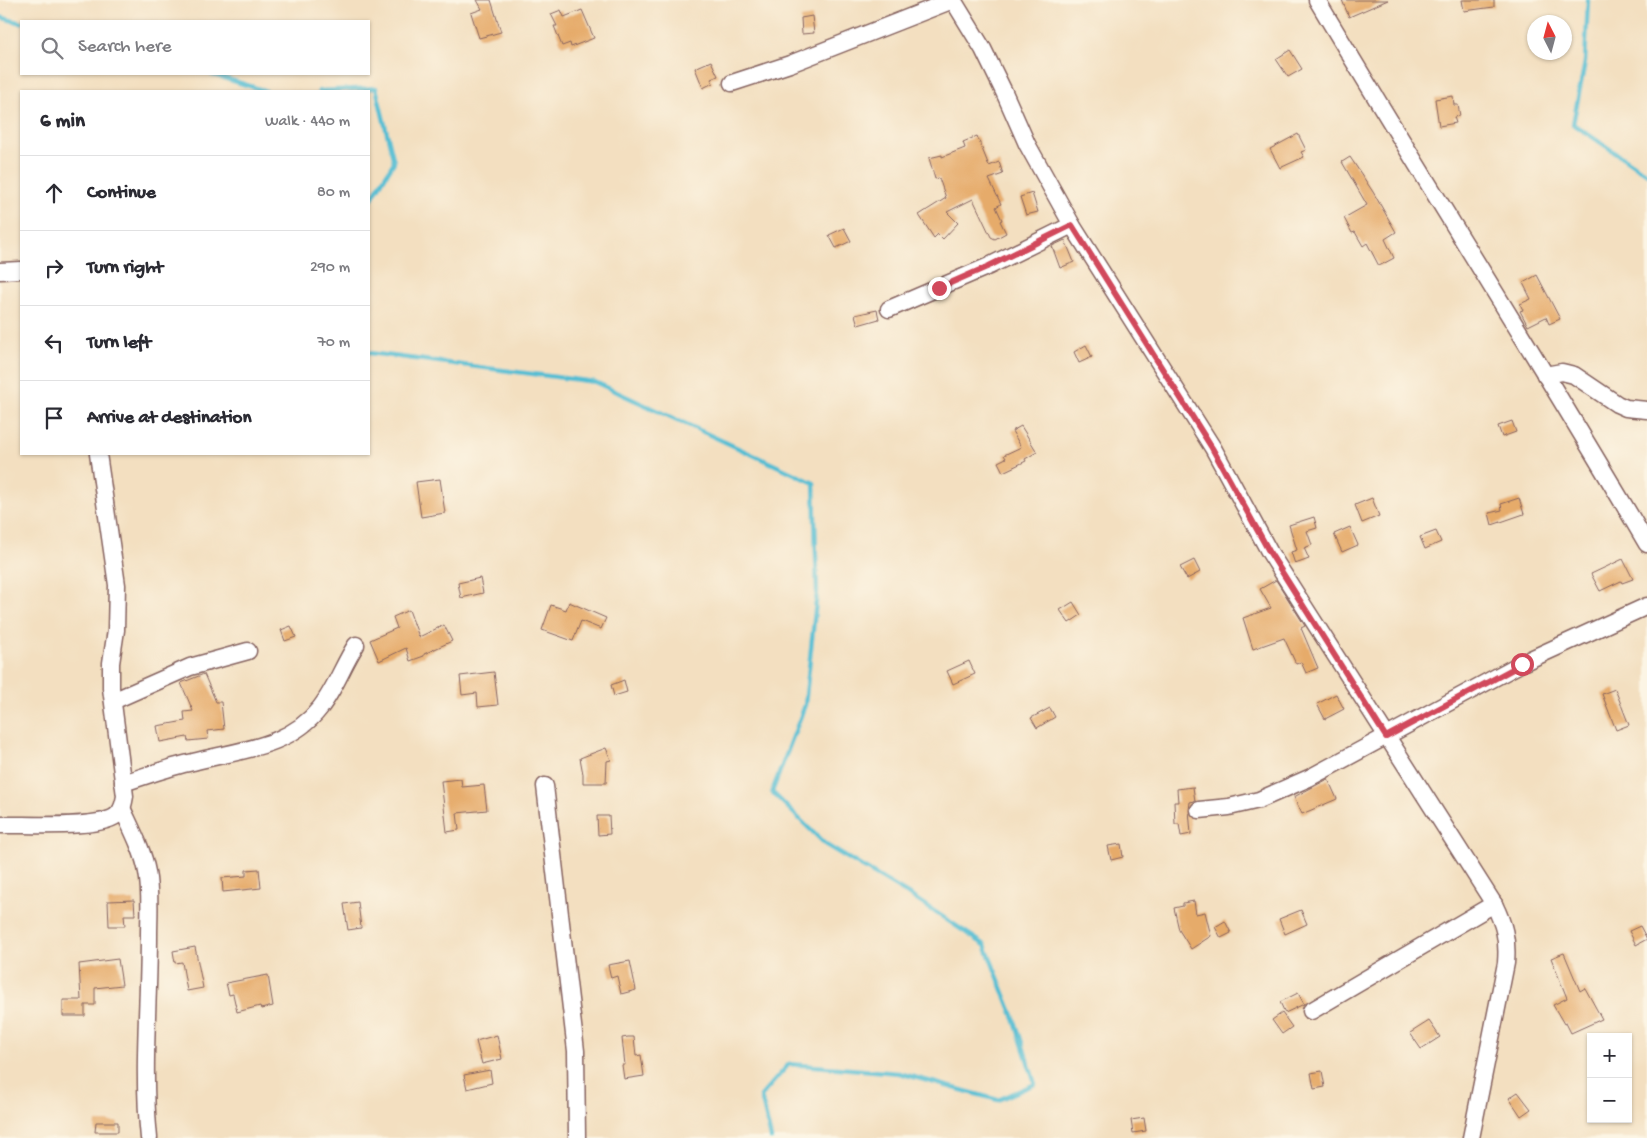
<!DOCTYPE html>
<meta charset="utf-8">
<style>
body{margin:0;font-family:"Gochi Hand",sans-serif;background:#f7f7f7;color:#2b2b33}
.controls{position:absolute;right:15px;bottom:15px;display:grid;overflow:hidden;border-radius:0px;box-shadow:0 1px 4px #0004}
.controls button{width:45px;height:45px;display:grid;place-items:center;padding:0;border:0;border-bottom:1px solid #e1e1e2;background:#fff;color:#2b2b33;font:25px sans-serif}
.compass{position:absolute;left:1527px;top:15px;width:45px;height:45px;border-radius:50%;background:#fff;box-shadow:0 1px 4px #0004;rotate:354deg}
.stop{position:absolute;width:15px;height:15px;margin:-11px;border:4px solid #d1495b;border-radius:50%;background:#fff}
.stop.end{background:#d1495b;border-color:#fff;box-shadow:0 1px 5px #0008}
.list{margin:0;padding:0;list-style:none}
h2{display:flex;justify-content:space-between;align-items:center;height:65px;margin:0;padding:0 20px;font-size:21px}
h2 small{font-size:16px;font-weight:400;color:#7c7c81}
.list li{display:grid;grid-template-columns:32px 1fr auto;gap:15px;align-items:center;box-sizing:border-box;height:75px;padding:0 20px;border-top:1px solid #e1e1e2}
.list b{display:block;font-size:19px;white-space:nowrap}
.list em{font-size:16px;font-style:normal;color:#7c7c81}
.icon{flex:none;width:28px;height:28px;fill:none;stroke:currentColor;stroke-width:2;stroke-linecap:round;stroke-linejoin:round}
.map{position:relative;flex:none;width:1647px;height:1138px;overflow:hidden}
.search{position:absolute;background:#fff;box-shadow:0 1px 4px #0004;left:20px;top:20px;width:350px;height:55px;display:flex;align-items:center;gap:12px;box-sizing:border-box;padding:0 18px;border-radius:0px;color:#7c7c81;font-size:19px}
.panel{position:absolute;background:#fff;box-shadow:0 1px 4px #0004;left:20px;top:90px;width:350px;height:365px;border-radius:0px}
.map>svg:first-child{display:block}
</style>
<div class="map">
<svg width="1647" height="1138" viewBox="0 0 1647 1138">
<rect width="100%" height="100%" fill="#fcf5e5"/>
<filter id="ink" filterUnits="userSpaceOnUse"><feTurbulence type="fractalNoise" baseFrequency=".02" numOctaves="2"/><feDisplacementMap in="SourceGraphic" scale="10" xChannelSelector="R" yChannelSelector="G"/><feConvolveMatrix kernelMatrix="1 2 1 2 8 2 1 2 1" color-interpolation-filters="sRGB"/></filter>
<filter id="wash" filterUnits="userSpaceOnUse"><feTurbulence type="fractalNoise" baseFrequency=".0096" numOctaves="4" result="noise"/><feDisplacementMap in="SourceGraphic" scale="20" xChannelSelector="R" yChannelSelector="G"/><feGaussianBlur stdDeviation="1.12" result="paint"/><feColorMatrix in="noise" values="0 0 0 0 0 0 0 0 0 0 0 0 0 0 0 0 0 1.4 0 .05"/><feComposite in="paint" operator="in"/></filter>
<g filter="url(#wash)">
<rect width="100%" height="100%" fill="#f3dfc0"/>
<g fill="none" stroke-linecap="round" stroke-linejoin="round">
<g stroke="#56bed3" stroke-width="4.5">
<polyline points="1588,0 1585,62 1573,124 1647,174"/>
<polyline points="0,17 21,23"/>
<polyline points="211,74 266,91"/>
<polyline points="319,91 376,88 394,162 369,203"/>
<polyline points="369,353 595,382 814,483 817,592 805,705 772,792 826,845 911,896 985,945 1014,1018 1035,1084 998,1100 899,1073 789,1064 761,1096 771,1138"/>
</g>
</g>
<g id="blocks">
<g fill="#e6ab6b">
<polygon points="477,0 491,0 501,32 479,38 471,13 482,9"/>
<polygon points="1342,0 1388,0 1349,17"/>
<polygon points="1462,0 1494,0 1494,7 1464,11"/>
<polygon points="561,10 564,17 582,10 594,38 571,47 570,43 562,46 554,26 557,26 551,14"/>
<polygon points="812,16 814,33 802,34 801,18"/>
<polygon points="1290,50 1302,69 1288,77 1276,59"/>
<polygon points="711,61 718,76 711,79 713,83 703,88 695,68"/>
<polygon points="1453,96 1454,105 1458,105 1460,116 1454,117 1456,123 1439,126 1435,99"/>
<polygon points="1298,134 1306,150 1301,152 1304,157 1280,168 1270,149"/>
<polygon points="977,136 989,166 999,162 1003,174 989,179 1001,204 996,207 1002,220 1000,221 1006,233 995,239 991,237 973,199 947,212 958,223 943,239 938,234 934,238 919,215 946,198 939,178 935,179 929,158 942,155 942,157 965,148 963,142"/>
<polygon points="1350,157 1373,192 1396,232 1385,239 1394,258 1379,266 1367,243 1363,246 1355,232 1352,233 1344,218 1367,205 1342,162"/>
<polygon points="1032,193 1038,212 1026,215 1020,197"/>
<polygon points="844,228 851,241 836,248 829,235"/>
<polygon points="1065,240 1074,262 1060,268 1052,246"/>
<polygon points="1537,275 1560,319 1549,324 1546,317 1528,326 1520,311 1523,310 1520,304 1531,299 1523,283"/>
<polygon points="877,310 879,319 858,325 855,315"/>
<polygon points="1086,345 1092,357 1079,363 1074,352"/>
<polygon points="1512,421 1516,432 1502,437 1498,426"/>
<polygon points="1021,426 1037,452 1025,459 1026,461 1003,472 998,462 1006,458 1004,455 1021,447 1012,431"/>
<polygon points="440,479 445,513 421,517 416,482"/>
<polygon points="1372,498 1379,516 1362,523 1355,505"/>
<polygon points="1519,498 1524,514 1492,525 1489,513 1502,510 1501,504"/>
<polygon points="1314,517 1317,528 1307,531 1312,545 1304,548 1309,559 1295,564 1291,552 1297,550 1289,525"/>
<polygon points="1350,527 1358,545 1342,552 1334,534"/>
<polygon points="1436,531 1441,542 1425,549 1420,537"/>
<polygon points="1623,559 1633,579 1622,583 1621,581 1600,591 1591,574"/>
<polygon points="1194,560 1200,572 1187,579 1180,567"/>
<polygon points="480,578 483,593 461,598 458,583"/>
<polygon points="1276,580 1305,626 1301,628 1318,668 1306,673 1301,662 1296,664 1284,638 1253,649 1243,618 1271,608 1260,589"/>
<polygon points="569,602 606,618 601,629 581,621 573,641 542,630 551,605 566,610"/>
<polygon points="1073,602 1081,615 1069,623 1060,610"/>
<polygon points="409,610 419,637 444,625 452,641 424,654 424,656 410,661 406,648 379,661 370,640 397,628 393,617"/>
<polygon points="291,626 296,637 285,641 281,630"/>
<polygon points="969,661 975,674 953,684 947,671"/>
<polygon points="494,672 498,705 478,707 477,693 462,695 460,676"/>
<polygon points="204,674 216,702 221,702 224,729 207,731 208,739 188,741 187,737 160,742 157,726 185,721 184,712 193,711 181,683"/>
<polygon points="624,680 627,692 614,696 611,685"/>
<polygon points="1615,689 1629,725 1616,730 1602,694"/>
<polygon points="1336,694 1344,709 1325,719 1317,704"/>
<polygon points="1050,708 1055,717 1037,728 1031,718"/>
<polygon points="606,748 611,760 607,761 606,783 583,783 583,774 580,758"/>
<polygon points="461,779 462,787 484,785 487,810 457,813 459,830 447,832 441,781"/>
<polygon points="1328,779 1337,799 1302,814 1294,797"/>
<polygon points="1193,787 1195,801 1190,802 1189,810 1191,834 1181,836 1179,824 1175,824 1174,802 1178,802 1177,789"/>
<polygon points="597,816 609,816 610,834 598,835"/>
<polygon points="1121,844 1123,857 1111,860 1108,846"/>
<polygon points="259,869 261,888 223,892 222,878 246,876 246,870"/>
<polygon points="134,900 135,915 124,915 125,926 109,926 108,901"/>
<polygon points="1194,901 1196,914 1205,912 1211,936 1191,949 1179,930 1174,908 1183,906 1183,903"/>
<polygon points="358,902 361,928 348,930 344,904"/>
<polygon points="1301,910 1307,924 1285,934 1279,919"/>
<polygon points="1225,921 1231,933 1221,938 1215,927"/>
<polygon points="1640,926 1647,939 1636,945 1629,931"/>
<polygon points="195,947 203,988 187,991 182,962 175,963 173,951"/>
<polygon points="1564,953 1580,991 1585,988 1602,1019 1571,1033 1566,1023 1564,1024 1553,1005 1567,998 1551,958"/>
<polygon points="118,959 122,985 95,988 95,1005 85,1005 85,1016 63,1016 63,1000 81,1000 79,964"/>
<polygon points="630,961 636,990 621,994 617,976 611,978 608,965"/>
<polygon points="268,975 273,1006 261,1009 260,1006 237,1012 233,994 229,995 226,983"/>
<polygon points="1298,993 1304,1004 1285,1013 1280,1002"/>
<polygon points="1282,1013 1292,1027 1282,1034 1272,1020"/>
<polygon points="1429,1021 1440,1037 1421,1049 1410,1033"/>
<polygon points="497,1035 502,1059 482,1064 476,1041"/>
<polygon points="628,1037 634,1037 636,1056 641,1055 644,1076 624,1079 622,1065 625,1065 622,1038"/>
<polygon points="490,1070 492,1083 467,1089 464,1075"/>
<polygon points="1322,1071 1325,1087 1314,1089 1311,1073"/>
<polygon points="1518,1092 1531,1109 1521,1116 1509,1098"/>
<polygon points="1144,1118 1146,1131 1133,1133 1131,1120"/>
<polygon points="96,1122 118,1122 118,1132 95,1132"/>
</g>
</g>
</g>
<g filter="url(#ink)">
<use href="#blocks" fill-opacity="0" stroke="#85625f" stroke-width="1"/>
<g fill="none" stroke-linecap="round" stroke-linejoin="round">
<g stroke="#85625f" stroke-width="19">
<g id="minor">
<path d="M953 0 983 49 1004 92 1027 144 1072 225 1213 448 1270 553 1494 904C1504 925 1508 938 1506 963L1471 1138"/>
<path d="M1317 0C1425 182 1540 361 1647 544"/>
<polyline points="732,83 790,64 953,0"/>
<polyline points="0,271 21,270"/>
<polyline points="889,309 989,266 1072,225"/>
<polyline points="1545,375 1562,372 1574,375 1617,404 1626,408 1647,410"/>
<polyline points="113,701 190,667 248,651"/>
<path d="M123 783C146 776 169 767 193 762 238 750 289 748 320 708 335 689 343 665 356 645"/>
<polyline points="545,786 576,1051 577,1138"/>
<path d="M122 808C131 828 143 850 147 872 151 893 149 915 149 936 149 1003 142 1071 149 1138"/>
<polyline points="1199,810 1229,807 1259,800 1309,778 1522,663 1647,606"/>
<path d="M0 825C23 824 103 830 118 814 123 809 124 802 125 796L111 688V663L116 630 117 585 98 454"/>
<polyline points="1311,1011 1494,904"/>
</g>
</g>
<use href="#minor" stroke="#fff" stroke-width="16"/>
</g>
</g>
<g fill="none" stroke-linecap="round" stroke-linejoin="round" filter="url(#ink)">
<polyline stroke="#d1495b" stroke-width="6" points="939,288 989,266 1072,225 1212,448 1270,553 1386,737 1522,664"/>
</g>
</svg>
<div class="controls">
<button>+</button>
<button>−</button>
</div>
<svg class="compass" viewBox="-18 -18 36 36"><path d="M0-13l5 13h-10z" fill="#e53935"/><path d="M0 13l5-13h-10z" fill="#7c7c81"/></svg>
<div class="stop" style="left:1522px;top:664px"></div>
<div class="stop end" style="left:939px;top:288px"></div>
<div class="search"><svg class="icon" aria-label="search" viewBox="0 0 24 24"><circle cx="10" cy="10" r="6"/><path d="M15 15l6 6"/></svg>Search here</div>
<section class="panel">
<h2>6 min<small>Walk · 440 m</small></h2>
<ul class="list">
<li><svg class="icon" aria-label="ahead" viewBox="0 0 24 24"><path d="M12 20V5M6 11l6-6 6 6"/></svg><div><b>Continue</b></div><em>80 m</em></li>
<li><svg class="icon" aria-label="right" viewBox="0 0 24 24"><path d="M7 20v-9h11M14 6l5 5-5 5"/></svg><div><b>Turn right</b></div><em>290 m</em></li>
<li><svg class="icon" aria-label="left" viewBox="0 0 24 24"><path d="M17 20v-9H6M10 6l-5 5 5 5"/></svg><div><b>Turn left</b></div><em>70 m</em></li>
<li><svg class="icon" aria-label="arrive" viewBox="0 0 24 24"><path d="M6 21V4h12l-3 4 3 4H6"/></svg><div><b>Arrive at destination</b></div></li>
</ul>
</section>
</div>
